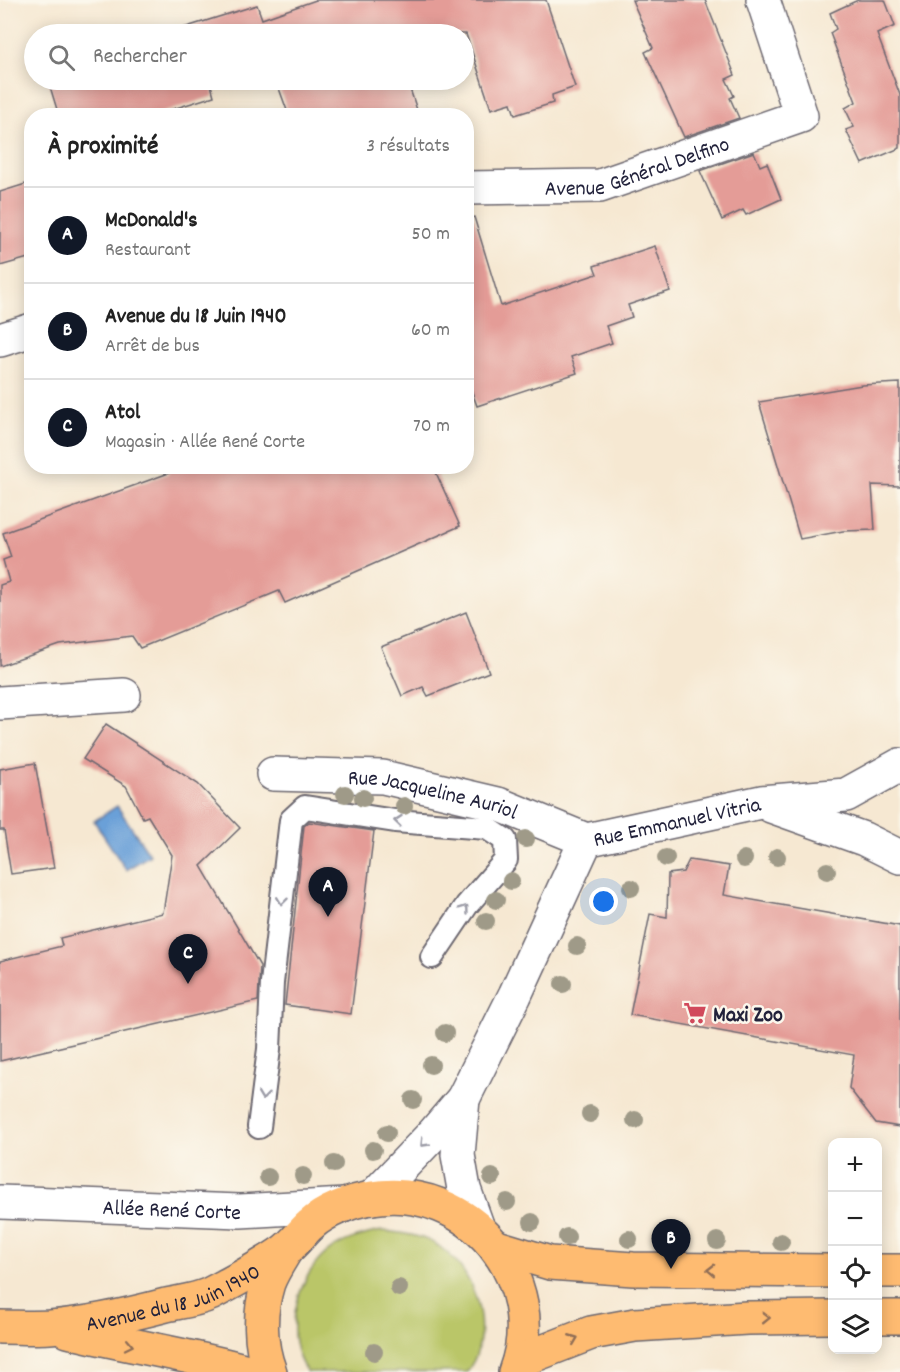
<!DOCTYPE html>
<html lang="fr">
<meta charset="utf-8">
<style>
body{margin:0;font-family:Dekko,sans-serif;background:#f2f2f2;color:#222}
.controls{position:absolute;right:18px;bottom:18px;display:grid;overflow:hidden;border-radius:12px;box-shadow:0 3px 15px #0003}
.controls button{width:54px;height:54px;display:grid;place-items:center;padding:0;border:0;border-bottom:2px solid #e0e0e0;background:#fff;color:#222;font:30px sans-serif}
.you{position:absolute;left:604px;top:902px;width:21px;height:21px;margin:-15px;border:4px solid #fff;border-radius:50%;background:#1a73e8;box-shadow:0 0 0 9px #1a73e833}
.badge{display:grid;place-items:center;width:39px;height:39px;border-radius:50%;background:#111827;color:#fff;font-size:20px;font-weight:700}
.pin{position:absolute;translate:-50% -50px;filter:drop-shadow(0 2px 3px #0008)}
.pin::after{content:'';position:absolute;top:32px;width:21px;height:18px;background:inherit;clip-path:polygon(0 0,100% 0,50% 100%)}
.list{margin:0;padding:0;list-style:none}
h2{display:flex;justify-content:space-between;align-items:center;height:78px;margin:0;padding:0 24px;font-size:26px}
h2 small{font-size:20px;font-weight:400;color:#767676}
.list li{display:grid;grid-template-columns:39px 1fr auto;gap:18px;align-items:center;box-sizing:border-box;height:96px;padding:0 24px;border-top:2px solid #e0e0e0}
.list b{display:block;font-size:22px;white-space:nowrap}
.list p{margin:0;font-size:20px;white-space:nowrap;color:#767676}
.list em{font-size:20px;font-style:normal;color:#767676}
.icon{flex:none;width:33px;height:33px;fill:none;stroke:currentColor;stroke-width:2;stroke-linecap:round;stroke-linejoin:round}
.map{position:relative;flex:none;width:900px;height:1372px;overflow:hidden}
.search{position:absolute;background:#fff;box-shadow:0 3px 15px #0003;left:24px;top:24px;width:450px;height:66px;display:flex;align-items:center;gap:15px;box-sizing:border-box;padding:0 21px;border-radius:33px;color:#767676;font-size:22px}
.panel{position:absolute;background:#fff;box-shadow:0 3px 15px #0003;left:24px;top:108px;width:450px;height:366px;border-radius:24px}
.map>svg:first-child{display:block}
</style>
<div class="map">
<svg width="900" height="1372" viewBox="0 0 900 1372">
<rect width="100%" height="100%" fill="#fbf7ec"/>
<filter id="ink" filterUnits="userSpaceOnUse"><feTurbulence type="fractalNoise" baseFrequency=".0167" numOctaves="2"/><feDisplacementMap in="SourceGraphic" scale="12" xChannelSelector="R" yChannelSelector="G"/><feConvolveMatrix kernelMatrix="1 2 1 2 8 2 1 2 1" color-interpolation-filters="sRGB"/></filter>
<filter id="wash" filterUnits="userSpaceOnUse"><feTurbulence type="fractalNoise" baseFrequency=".008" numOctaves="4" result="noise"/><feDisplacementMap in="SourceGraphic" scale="24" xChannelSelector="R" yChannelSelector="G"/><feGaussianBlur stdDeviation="1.35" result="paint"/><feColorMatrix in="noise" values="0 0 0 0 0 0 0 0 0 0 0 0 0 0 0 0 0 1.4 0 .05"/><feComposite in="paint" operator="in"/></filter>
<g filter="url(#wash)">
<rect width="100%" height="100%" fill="#f6e8d2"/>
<path fill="#bac668" stroke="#6e7452" stroke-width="1.5" d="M382 1231C402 1233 423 1235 440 1247 473 1271 489 1317 476 1356 474 1361 470 1367 467 1372H307C282 1338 295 1280 326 1253 342 1240 362 1235 382 1231Z"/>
<polygon fill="#6ba0d8" stroke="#46618a" stroke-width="1.5" points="117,806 150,855 126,870 94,821"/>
<g id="blocks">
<g fill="#e49c97">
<polygon points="316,0 546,0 575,87 552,95 553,103 515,115 511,103 491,109 466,34 164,34 257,5 262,19"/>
<polygon points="632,0 705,0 735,75 726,79 734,96 730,98 739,118 684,137 645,52 653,48"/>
<polygon points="858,0 885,0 895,26 877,34 900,95 900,148 862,164 846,130 854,127 845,108 856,102 830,33 836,29 830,13"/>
<polygon points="48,80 232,80 211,85 214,96 151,116 59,116"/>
<polygon points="276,80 407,80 419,116 289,116"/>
<polygon points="754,152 760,166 767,163 781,199 746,215 743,210 722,220 700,171"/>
<polygon points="32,182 32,257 0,266 0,192"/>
<polygon points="474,217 501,306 597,274 594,266 655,246 670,291 628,305 632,317 606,326 612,343 571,357 577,373 477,406 466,375 466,218"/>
<polygon points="900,383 900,486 872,485 875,530 843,531 800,539 759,402 862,385"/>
<polygon points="167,466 433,466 460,526 285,603 279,591 140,648 132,636 60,645 0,666 0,585 9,582 3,560 11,557 3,533 169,473"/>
<polygon points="466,612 489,672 428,696 423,687 402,696 381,647"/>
<polygon points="106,724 198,784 240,828 201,866 260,966 258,1001 0,1061 0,961 62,946 60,938 163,913 172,855 148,816 143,818 126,786 83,759"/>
<polygon points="35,763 54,868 11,874 4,830 0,830 0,769"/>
<polygon points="309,822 374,831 351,1014 285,1005 304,826"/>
<polygon points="689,860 729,866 724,895 900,926 900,1127 876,1123 849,1088 854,1055 630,1015 650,914 667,917 668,874 683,872"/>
</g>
</g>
</g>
<g filter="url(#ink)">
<use href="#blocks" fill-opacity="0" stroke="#6c6770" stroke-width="1.5"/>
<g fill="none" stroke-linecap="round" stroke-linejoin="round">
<g stroke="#6c6770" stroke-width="26">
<polyline id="lane" points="259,1127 269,1049 272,983 291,820 305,807 395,821 487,828 505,840 506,860 467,905 432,957"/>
</g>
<g stroke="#6c6770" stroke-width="36">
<g id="street">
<path id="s1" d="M466 188 600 186 801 116 763 0"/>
<polyline points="0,340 32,330"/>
<polyline points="0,703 124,695"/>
<path id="s2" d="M273 774 383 777 498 804 586 840"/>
<polyline points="771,806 864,839 900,857"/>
<polyline points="463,1099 458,1155 464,1189 478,1228"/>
<path id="s3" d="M372 1198 434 1133 463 1099 515 995 586 840 761 802 846 795 900 765"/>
<path id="s4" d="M0 1202 240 1211 345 1205"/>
</g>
</g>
<g stroke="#6c6770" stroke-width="36">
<g id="primary">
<polyline points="497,1247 550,1263 633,1269 832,1271"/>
<polyline points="878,1271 900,1271"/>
<polyline points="878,1317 900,1317"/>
<path id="s5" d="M0 1327C17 1327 33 1328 50 1327 89 1324 128 1315 166 1305 180 1302 197 1300 210 1294 235 1281 261 1267 284 1251 294 1244 301 1233 310 1225 325 1211 351 1201 372 1198 469 1182 550 1280 515 1372"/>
<path d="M68 1331C129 1346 191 1355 251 1372"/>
<polyline points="519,1361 591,1333 635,1325 747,1318 832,1317"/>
<path d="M270 1372C259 1344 259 1312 268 1283 272 1272 280 1260 286 1250"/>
</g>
</g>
<use href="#lane" stroke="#fff" stroke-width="22"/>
<use href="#street" stroke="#fff" stroke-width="33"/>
<use href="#primary" stroke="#febb71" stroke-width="33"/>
</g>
<g fill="#9f9a88">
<circle cx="345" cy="794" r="9"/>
<circle cx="363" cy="798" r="9"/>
<circle cx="404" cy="806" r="9"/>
<circle cx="526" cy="839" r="9"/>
<circle cx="777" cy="857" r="9"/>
<circle cx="666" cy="858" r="9"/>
<circle cx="744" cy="859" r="9"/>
<circle cx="827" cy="871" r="9"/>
<circle cx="511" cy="881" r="9"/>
<circle cx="631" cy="888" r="9"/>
<circle cx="496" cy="900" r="9"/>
<circle cx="486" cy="921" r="9"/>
<circle cx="577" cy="946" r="9"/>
<circle cx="563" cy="984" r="9"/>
<circle cx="445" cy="1033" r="9"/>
<circle cx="431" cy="1065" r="9"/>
<circle cx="413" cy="1100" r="9"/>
<circle cx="590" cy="1114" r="9"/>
<circle cx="635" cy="1120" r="9"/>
<circle cx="387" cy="1133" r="9"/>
<circle cx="373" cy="1150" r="9"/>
<circle cx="334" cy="1164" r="9"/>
<circle cx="303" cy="1176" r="9"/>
<circle cx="268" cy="1177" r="9"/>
<circle cx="492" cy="1177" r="9"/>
<circle cx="507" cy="1202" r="9"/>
<circle cx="532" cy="1222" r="9"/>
<circle cx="567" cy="1237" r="9"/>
<circle cx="629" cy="1239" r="9"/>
<circle cx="717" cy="1241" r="9"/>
<circle cx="781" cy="1242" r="9"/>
<circle cx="399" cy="1288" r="9"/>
<circle cx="374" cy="1352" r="9"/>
</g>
<defs><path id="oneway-chevron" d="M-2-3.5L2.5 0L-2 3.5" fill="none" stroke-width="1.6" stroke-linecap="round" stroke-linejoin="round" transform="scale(1.5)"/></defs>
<g stroke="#9c9ca7">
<use href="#oneway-chevron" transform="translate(398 821) rotate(-174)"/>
<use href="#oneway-chevron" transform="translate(282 901) rotate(97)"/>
<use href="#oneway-chevron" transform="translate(465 909) rotate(-54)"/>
<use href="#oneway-chevron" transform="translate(263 1096) rotate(97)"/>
<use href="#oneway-chevron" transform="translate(424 1143) rotate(134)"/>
</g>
<g stroke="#906e56">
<use href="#oneway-chevron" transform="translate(711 1270) rotate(-179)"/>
<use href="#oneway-chevron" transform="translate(766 1318) rotate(-1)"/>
<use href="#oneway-chevron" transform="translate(574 1339) rotate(-22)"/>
<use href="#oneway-chevron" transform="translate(129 1345) rotate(12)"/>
</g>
</g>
<defs>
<g id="supermarket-bare" transform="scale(1.8)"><path d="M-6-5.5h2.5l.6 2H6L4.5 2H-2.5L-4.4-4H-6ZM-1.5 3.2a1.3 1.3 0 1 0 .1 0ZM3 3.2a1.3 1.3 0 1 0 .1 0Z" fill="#d1495b" stroke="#fbf7ec" stroke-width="2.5" paint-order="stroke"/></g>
</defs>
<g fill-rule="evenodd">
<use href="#supermarket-bare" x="695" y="1013"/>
</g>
<g text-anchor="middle" stroke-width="5" stroke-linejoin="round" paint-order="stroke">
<g font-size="22" fill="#22223b" stroke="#fbf7ec">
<text dy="8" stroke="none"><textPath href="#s1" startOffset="174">Avenue Général Delfino</textPath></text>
<text dy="8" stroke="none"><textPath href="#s2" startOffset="162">Rue Jacqueline Auriol</textPath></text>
<text dy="8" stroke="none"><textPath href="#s3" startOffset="514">Rue Emmanuel Vitria</textPath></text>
<text dy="8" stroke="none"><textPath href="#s4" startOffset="172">Allée René Corte</textPath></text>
<text dy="8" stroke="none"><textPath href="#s5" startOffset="177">Avenue du 18 Juin 1940</textPath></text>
</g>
<g font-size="22" font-weight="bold" fill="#22223b" stroke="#fbf7ec" text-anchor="start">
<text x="713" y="1021">Maxi Zoo</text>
</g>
</g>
</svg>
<div class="controls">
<button>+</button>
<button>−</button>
<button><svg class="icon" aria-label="locate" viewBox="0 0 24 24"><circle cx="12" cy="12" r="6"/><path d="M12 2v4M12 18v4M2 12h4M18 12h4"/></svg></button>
<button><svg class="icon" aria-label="layers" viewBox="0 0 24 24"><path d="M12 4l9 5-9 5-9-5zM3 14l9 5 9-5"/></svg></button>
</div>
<div class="you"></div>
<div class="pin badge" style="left:328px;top:917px">A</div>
<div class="pin badge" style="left:671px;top:1269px">B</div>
<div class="pin badge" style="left:188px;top:984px">C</div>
<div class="search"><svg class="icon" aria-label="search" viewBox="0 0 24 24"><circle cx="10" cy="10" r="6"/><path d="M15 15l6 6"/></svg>Rechercher</div>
<section class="panel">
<h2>À proximité<small>3 résultats</small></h2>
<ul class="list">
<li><span class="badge">A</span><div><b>McDonald's</b><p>Restaurant</p></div><em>50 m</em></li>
<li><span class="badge">B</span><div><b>Avenue du 18 Juin 1940</b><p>Arrêt de bus</p></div><em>60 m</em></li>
<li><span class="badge">C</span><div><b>Atol</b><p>Magasin · Allée René Corte</p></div><em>70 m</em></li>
</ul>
</section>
</div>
